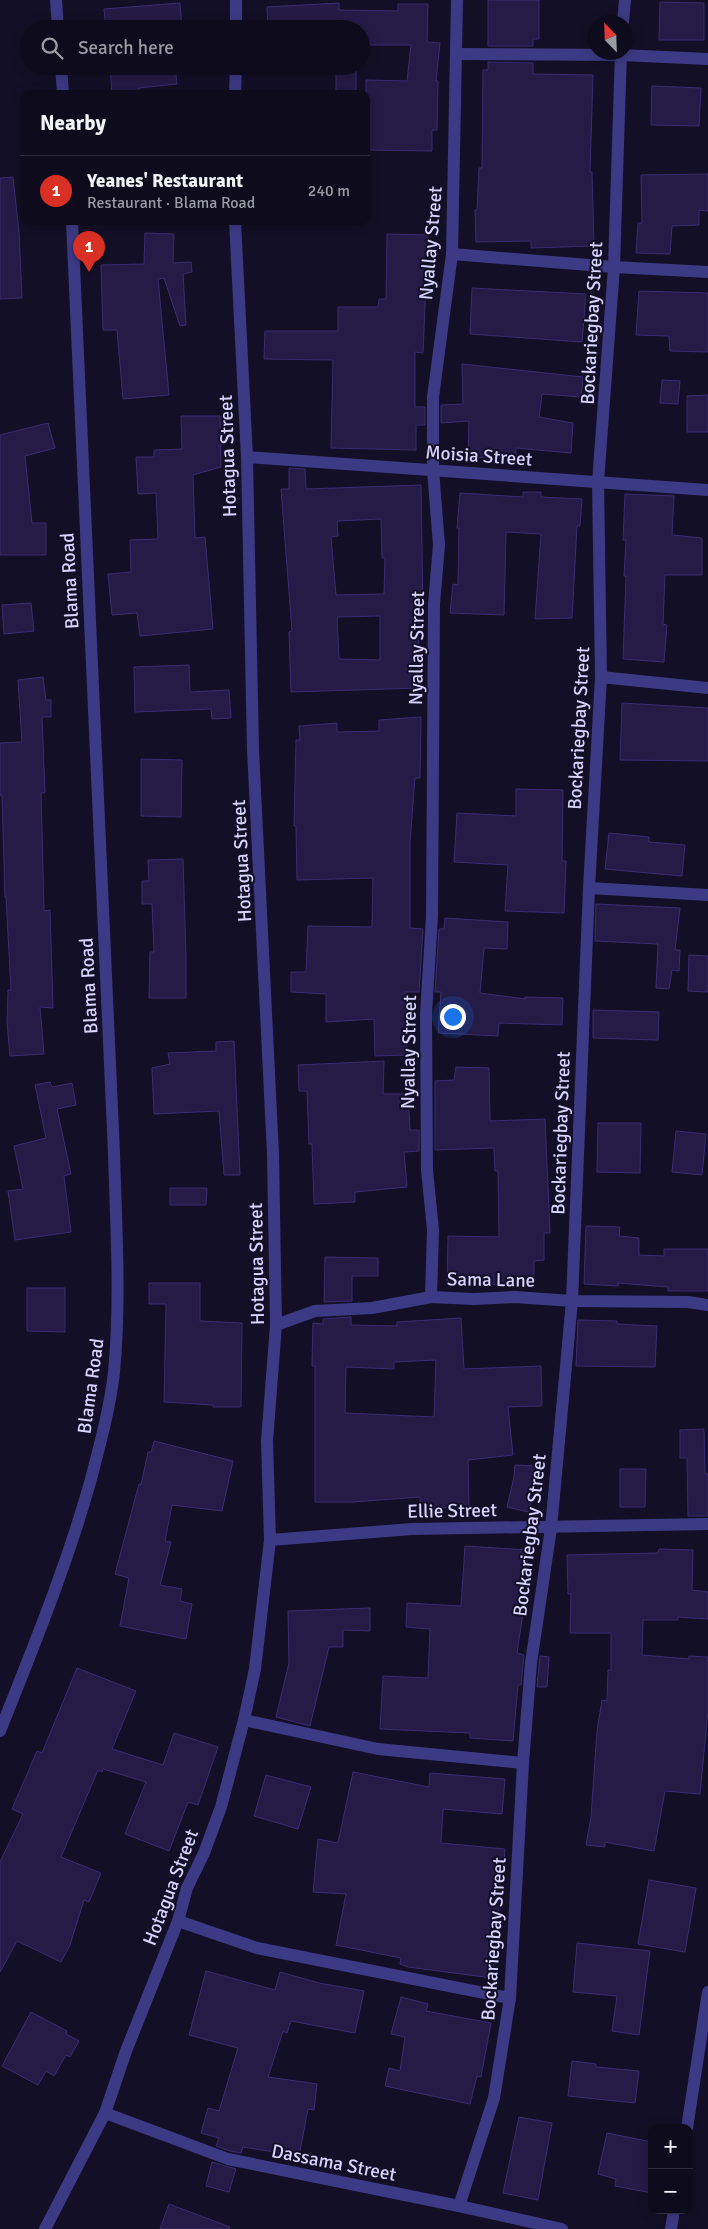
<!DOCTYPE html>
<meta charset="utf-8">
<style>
body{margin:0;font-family:Signika,sans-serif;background:#171425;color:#f1f3f6}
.controls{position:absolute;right:15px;bottom:15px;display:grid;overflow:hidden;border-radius:10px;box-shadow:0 2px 12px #0003}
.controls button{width:45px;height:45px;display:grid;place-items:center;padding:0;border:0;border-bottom:1px solid #2e2b3b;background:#0e0b1c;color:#f1f3f6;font:25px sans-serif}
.compass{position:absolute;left:588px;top:15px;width:45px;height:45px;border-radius:50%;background:#0e0b1c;box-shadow:0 2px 12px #0003;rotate:337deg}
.you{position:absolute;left:452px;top:1016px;width:18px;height:18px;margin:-12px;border:4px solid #fff;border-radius:50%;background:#1a73e8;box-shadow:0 0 0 8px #1a73e833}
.badge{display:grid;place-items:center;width:32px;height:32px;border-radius:50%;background:#d93025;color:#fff;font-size:16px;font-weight:700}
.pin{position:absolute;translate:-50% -41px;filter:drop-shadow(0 1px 2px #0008)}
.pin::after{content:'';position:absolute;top:26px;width:18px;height:15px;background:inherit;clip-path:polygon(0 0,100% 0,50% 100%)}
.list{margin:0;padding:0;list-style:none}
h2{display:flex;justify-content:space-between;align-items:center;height:65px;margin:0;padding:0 20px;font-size:21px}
h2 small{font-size:16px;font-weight:400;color:#9b9ba3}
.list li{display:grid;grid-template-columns:32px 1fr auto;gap:15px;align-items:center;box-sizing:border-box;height:70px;padding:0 20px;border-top:1px solid #2e2b3b}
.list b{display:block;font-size:19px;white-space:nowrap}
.list p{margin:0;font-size:16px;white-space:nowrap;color:#9b9ba3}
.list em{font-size:16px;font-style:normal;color:#9b9ba3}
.icon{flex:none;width:28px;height:28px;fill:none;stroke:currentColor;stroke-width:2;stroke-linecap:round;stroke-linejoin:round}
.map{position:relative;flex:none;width:708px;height:2229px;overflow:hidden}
.search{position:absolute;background:#0e0b1c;box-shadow:0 2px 12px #0003;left:20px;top:20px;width:350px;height:55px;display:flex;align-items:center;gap:12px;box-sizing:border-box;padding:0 18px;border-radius:28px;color:#9b9ba3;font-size:19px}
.panel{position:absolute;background:#0e0b1c;box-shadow:0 2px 12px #0003;left:20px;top:90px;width:350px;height:135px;border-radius:10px}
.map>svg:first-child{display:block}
</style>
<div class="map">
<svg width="708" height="2229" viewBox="0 0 708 2229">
<rect width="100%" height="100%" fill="#130f26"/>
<g fill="#241b47" stroke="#3b2d73" fill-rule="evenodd">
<polygon points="488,0 539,0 539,39 533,39 533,46 488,46"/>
<polygon points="660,2 704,3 704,40 659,40"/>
<polygon points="180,3 182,29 106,29 104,9"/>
<polygon points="339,3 339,10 398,11 398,4 428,4 427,42 440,43 436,81 438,81 437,130 432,130 432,151 366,150 366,80 407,81 411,45 361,45 361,29 268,29 267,7"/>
<polygon points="488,62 533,63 533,74 593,75 590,172 592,172 594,246 531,248 531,241 476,242 475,210 477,210 479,168 482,168 483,70 488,70"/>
<polygon points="110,66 175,66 177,84 139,88 139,94 112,94"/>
<rect x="336" y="66" width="20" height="28"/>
<polygon points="652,86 701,88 699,126 651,125"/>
<polygon points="708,174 708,211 699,210 699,225 672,226 670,254 636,253 638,223 642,223 641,175"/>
<polygon points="13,177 19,232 22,298 0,299 0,178"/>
<polygon points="145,233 174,234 173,263 191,262 192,272 183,274 186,325 180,326 164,278 158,279 169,395 123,399 117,330 103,330 101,265 144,264"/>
<polygon points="387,234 428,235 423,353 415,352 415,407 425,407 425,425 416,425 416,450 331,448 333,360 264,359 265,331 338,331 338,307 378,307 379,299 386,299"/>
<polygon points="472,288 586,294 582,342 470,334"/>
<polygon points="639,291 708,293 708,352 670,351 669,336 636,335"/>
<polygon points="462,364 583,377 581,397 542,394 539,417 573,423 571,453 516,448 516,459 468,457 469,421 441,423 441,405 463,404"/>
<polygon points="662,380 680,381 678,404 660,403"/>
<polygon points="708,395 708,432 687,432 687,396"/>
<polygon points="181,416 220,416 221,467 193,475 195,538 205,537 213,629 140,636 137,613 112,615 108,574 131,572 130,540 158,539 156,493 138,494 136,457 154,457 154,450 182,449"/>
<polygon points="48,423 55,448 25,456 32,523 46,523 46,555 0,555 0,435"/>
<path d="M289 468 305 469 306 489 421 485 423 612 422 622H419L418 688 291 692 289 632 292 631 281 489H289ZM381 519 382 558H385L384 594 336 595 331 537 338 536 337 521ZM380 616V660L339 659 337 617Z"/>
<polygon points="523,492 541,492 541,497 582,499 580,526 577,526 572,618 535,619 541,534 506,532 504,615 450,613 453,584 458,585 459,528 457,528 460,493 523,497"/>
<polygon points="625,494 674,496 672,535 702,538 702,575 665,575 663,624 667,625 664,662 623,659 626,576 624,576 626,540 623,540"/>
<polygon points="31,603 34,631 4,634 2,605"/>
<polygon points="189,665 190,692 229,690 231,718 212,719 211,709 135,712 134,667"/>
<polygon points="43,677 46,700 51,700 51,717 42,717 45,793 41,793 44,911 50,910 53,1008 40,1007 44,1054 10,1056 7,1022 8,990 11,990 6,897 5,897 2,795 0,795 0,743 22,742 18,680"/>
<polygon points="622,703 708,708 708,761 620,760"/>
<polygon points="421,717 420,778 415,778 410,842 410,928 423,929 419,992 405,992 407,1055 375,1056 374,1019 326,1022 326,994 291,992 291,972 306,972 308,926 372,927 373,878 297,880 296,826 294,826 296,740 300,740 299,726 337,723 337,732 379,731 379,720"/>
<polygon points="141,759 182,760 181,817 141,816"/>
<polygon points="516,789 563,790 562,861 566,861 564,913 505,911 508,865 454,862 457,813 516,816"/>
<polygon points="609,833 649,837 649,842 685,845 682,876 605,869"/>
<polygon points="183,859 186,957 186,998 149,998 150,952 154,952 152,904 142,904 142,881 149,881 148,860"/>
<polygon points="596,904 680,908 675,950 680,950 679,971 672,970 669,989 656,988 658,944 595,941"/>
<polygon points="445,918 508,922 507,949 484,948 480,993 525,999 525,997 563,998 562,1025 499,1023 498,1036 438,1033 441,992 435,992 439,929 444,929"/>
<polygon points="689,955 708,956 708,992 688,991"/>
<polygon points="593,1010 659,1012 658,1040 593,1038"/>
<polygon points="234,1041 240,1175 224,1175 219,1111 154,1114 152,1068 170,1064 168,1053 216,1051 216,1042"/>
<polygon points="384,1061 383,1094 408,1094 410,1130 419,1130 419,1151 404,1152 407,1187 355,1192 355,1202 314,1204 312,1144 309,1144 307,1091 299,1091 298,1065"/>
<polygon points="456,1067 489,1068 490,1121 545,1119 550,1233 544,1233 544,1260 534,1261 534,1285 447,1284 448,1236 499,1237 498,1171 495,1171 494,1148 435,1150 435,1081 454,1080"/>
<polygon points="50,1082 52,1087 72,1083 76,1105 57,1109 71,1174 64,1176 71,1232 15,1240 8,1191 23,1189 14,1146 46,1138 35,1085"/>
<polygon points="598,1123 641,1123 640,1173 597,1172"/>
<polygon points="676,1131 706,1134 702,1175 672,1172"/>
<polygon points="170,1188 207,1188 206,1205 170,1205"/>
<polygon points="586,1226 620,1227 619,1236 639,1238 639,1255 664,1256 664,1249 708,1249 708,1291 668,1291 668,1287 618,1283 618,1286 584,1284"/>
<polygon points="325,1257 378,1258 378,1276 352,1276 352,1301 324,1302"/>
<polygon points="149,1283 200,1283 200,1321 242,1323 241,1407 213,1407 213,1405 164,1402 166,1304 149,1304"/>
<polygon points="27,1288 65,1288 65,1332 27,1331"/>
<path d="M351 1317V1325L397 1326V1322L461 1318 464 1369 541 1366 542 1406 508 1407 513 1455 468 1460 469 1507 420 1508V1497L353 1502H315V1366H312L313 1323 323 1324V1319ZM436 1360 434 1417 345 1413 346 1367 394 1369V1362Z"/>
<polygon points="578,1320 617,1321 617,1324 657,1326 655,1367 576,1366"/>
<polygon points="704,1429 705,1474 708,1474 708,1516 688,1516 687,1458 680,1458 680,1430"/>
<polygon points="154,1441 233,1461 222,1511 172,1505 165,1541 171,1542 160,1585 182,1589 180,1601 192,1604 186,1639 120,1626 129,1578 115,1574 139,1484 141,1485 148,1452 151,1452"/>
<polygon points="515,1465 536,1466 536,1483 528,1512 507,1507 514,1477"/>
<polygon points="620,1469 646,1469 645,1507 620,1507"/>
<polygon points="465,1546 528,1550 524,1606 517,1653 524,1655 521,1685 518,1685 513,1741 470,1738 470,1733 380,1729 383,1676 428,1678 430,1629 406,1627 407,1603 461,1606"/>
<polygon points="659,1549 693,1550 692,1590 708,1592 708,1619 678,1617 678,1620 643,1620 642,1655 689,1659 689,1656 708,1657 708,1711 700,1794 665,1791 654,1851 605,1842 605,1847 586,1845 591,1817 597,1731 602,1700 607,1701 608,1670 611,1670 611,1633 570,1633 571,1594 568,1594 567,1555 658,1553"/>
<polygon points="370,1608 370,1631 343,1630 343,1647 329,1647 310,1726 276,1717 289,1663 288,1611"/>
<polygon points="540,1656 549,1657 547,1687 537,1687"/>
<polygon points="77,1668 136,1691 112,1749 163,1765 174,1733 218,1747 198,1805 188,1802 169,1851 125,1834 146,1782 103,1769 102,1772 98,1770 61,1857 101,1873 89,1902 84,1900 70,1945 61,1962 17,1941 0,1972 0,1862 23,1814 12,1809 37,1751 42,1753"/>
<polygon points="353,1772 429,1787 430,1773 505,1779 502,1814 443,1809 441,1843 505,1849 503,1876 500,1876 497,1941 492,1978 408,1967 400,1964 401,1958 336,1945 346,1894 313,1892 318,1839 338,1843"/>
<polygon points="266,1775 311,1787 298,1829 254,1816"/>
<polygon points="649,1880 696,1888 685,1952 638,1944"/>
<polygon points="577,1943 650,1951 639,2035 612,2031 617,1996 573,1992"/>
<polygon points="206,1971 275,1990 280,1972 319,1983 364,1991 355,2033 291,2021 287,2033 283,2031 268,2077 317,2084 314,2110 308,2109 299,2156 243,2147 241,2153 230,2151 216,2146 219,2138 201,2133 208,2108 219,2111 238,2048 189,2035"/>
<polygon points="401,1997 428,2004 426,2011 491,2023 481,2077 477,2076 470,2104 385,2086 389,2068 400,2071 405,2037 391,2034"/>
<polygon points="31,2012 67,2031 66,2034 79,2041 70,2057 66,2055 54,2076 46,2071 38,2085 2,2066"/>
<polygon points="572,2061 596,2064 596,2067 639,2071 635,2103 568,2096"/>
<polygon points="519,2117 552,2123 538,2200 503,2193"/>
<polygon points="607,2133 652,2142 652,2193 615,2186 616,2179 598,2174"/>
<polygon points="212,2162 236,2169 229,2192 206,2186"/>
<polygon points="169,2204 230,2227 229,2229 160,2229"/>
</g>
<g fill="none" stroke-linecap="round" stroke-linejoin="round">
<g stroke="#3d3a85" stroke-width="12">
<polyline points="56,0 58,29"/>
<polyline points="623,22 625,0"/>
<polyline points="236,29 236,0"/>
<polyline points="456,54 621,55 708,59"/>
<polyline points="61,66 63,94"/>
<polyline points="235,94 236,66"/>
<polyline points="235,221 247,457 253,750 273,1154 276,1325 267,1441 270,1540 412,1529 708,1524"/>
<polyline points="452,254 614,267 708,272"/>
<polyline points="247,457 708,490"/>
<polyline points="601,677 708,688"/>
<polyline points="589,888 708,895"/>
<polyline points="431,1297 433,1230 427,1170 426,1014 432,916 434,604 439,545 433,470 433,397 452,254 457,0"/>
<polyline points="276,1325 315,1311 372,1308 431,1297 474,1299 515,1297 572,1301 688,1302 708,1305"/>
<polyline points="244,1720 378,1749 523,1763"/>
<path d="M0 1731C33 1648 67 1565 91 1479 100 1444 110 1408 114 1372 121 1299 116 1226 114 1153L72 221"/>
<polyline points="178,1921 257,1948 510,1998"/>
<polyline points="105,2113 228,2159 459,2206 562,2229"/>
<polyline points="687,2128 708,1992"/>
<polyline points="459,2206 494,2098 510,1998 523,1763 531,1663 551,1528 572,1301 589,888 601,677 598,482 614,267 621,52"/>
<polyline points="45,2229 105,2113 126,2051 178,1921 187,1888 204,1853 221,1807 244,1720 255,1669 270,1540"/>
<polyline points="671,2229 674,2210"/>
</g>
</g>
<g text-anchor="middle" stroke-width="4" stroke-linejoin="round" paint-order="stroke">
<g font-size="19" fill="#d9d4ff" stroke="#130f26">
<text transform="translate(430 243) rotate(-85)" y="7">Nyallay Street</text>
<text transform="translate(591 323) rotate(-87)" y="7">Bockariegbay Street</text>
<text transform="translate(479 455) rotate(4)" y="7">Moisia Street</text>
<text transform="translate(227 456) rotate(-92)" y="7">Hotagua Street</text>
<text transform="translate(69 581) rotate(-93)" y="7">Blama Road</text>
<text transform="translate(416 648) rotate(-89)" y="7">Nyallay Street</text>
<text transform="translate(578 728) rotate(-87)" y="7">Bockariegbay Street</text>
<text transform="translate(241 861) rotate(-93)" y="7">Hotagua Street</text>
<text transform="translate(88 986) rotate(-93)" y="7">Blama Road</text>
<text transform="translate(408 1052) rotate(-89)" y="7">Nyallay Street</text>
<text transform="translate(560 1133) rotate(-88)" y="7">Bockariegbay Street</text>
<text transform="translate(256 1264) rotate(-91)" y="7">Hotagua Street</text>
<text transform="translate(491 1279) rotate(1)" y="7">Sama Lane</text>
<text transform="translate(90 1386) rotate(-82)" y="7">Blama Road</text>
<text transform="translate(452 1510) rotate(-1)" y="7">Ellie Street</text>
<text transform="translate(529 1535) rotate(-83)" y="7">Bockariegbay Street</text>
<text transform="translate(170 1887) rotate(-69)" y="7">Hotagua Street</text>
<text transform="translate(493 1939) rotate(-86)" y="7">Bockariegbay Street</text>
<text transform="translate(334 2162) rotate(11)" y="7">Dassama Street</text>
</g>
</g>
</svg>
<div class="controls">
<button>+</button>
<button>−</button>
</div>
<svg class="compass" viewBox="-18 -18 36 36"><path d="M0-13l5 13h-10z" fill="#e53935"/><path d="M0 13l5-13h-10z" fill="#9b9ba3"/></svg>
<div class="you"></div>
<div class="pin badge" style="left:89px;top:272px">1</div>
<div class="search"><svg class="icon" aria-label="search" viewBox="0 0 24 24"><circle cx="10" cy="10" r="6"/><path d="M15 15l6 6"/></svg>Search here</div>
<section class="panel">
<h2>Nearby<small></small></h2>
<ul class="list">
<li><span class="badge">1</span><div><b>Yeanes' Restaurant</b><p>Restaurant · Blama Road</p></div><em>240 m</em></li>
</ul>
</section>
</div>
